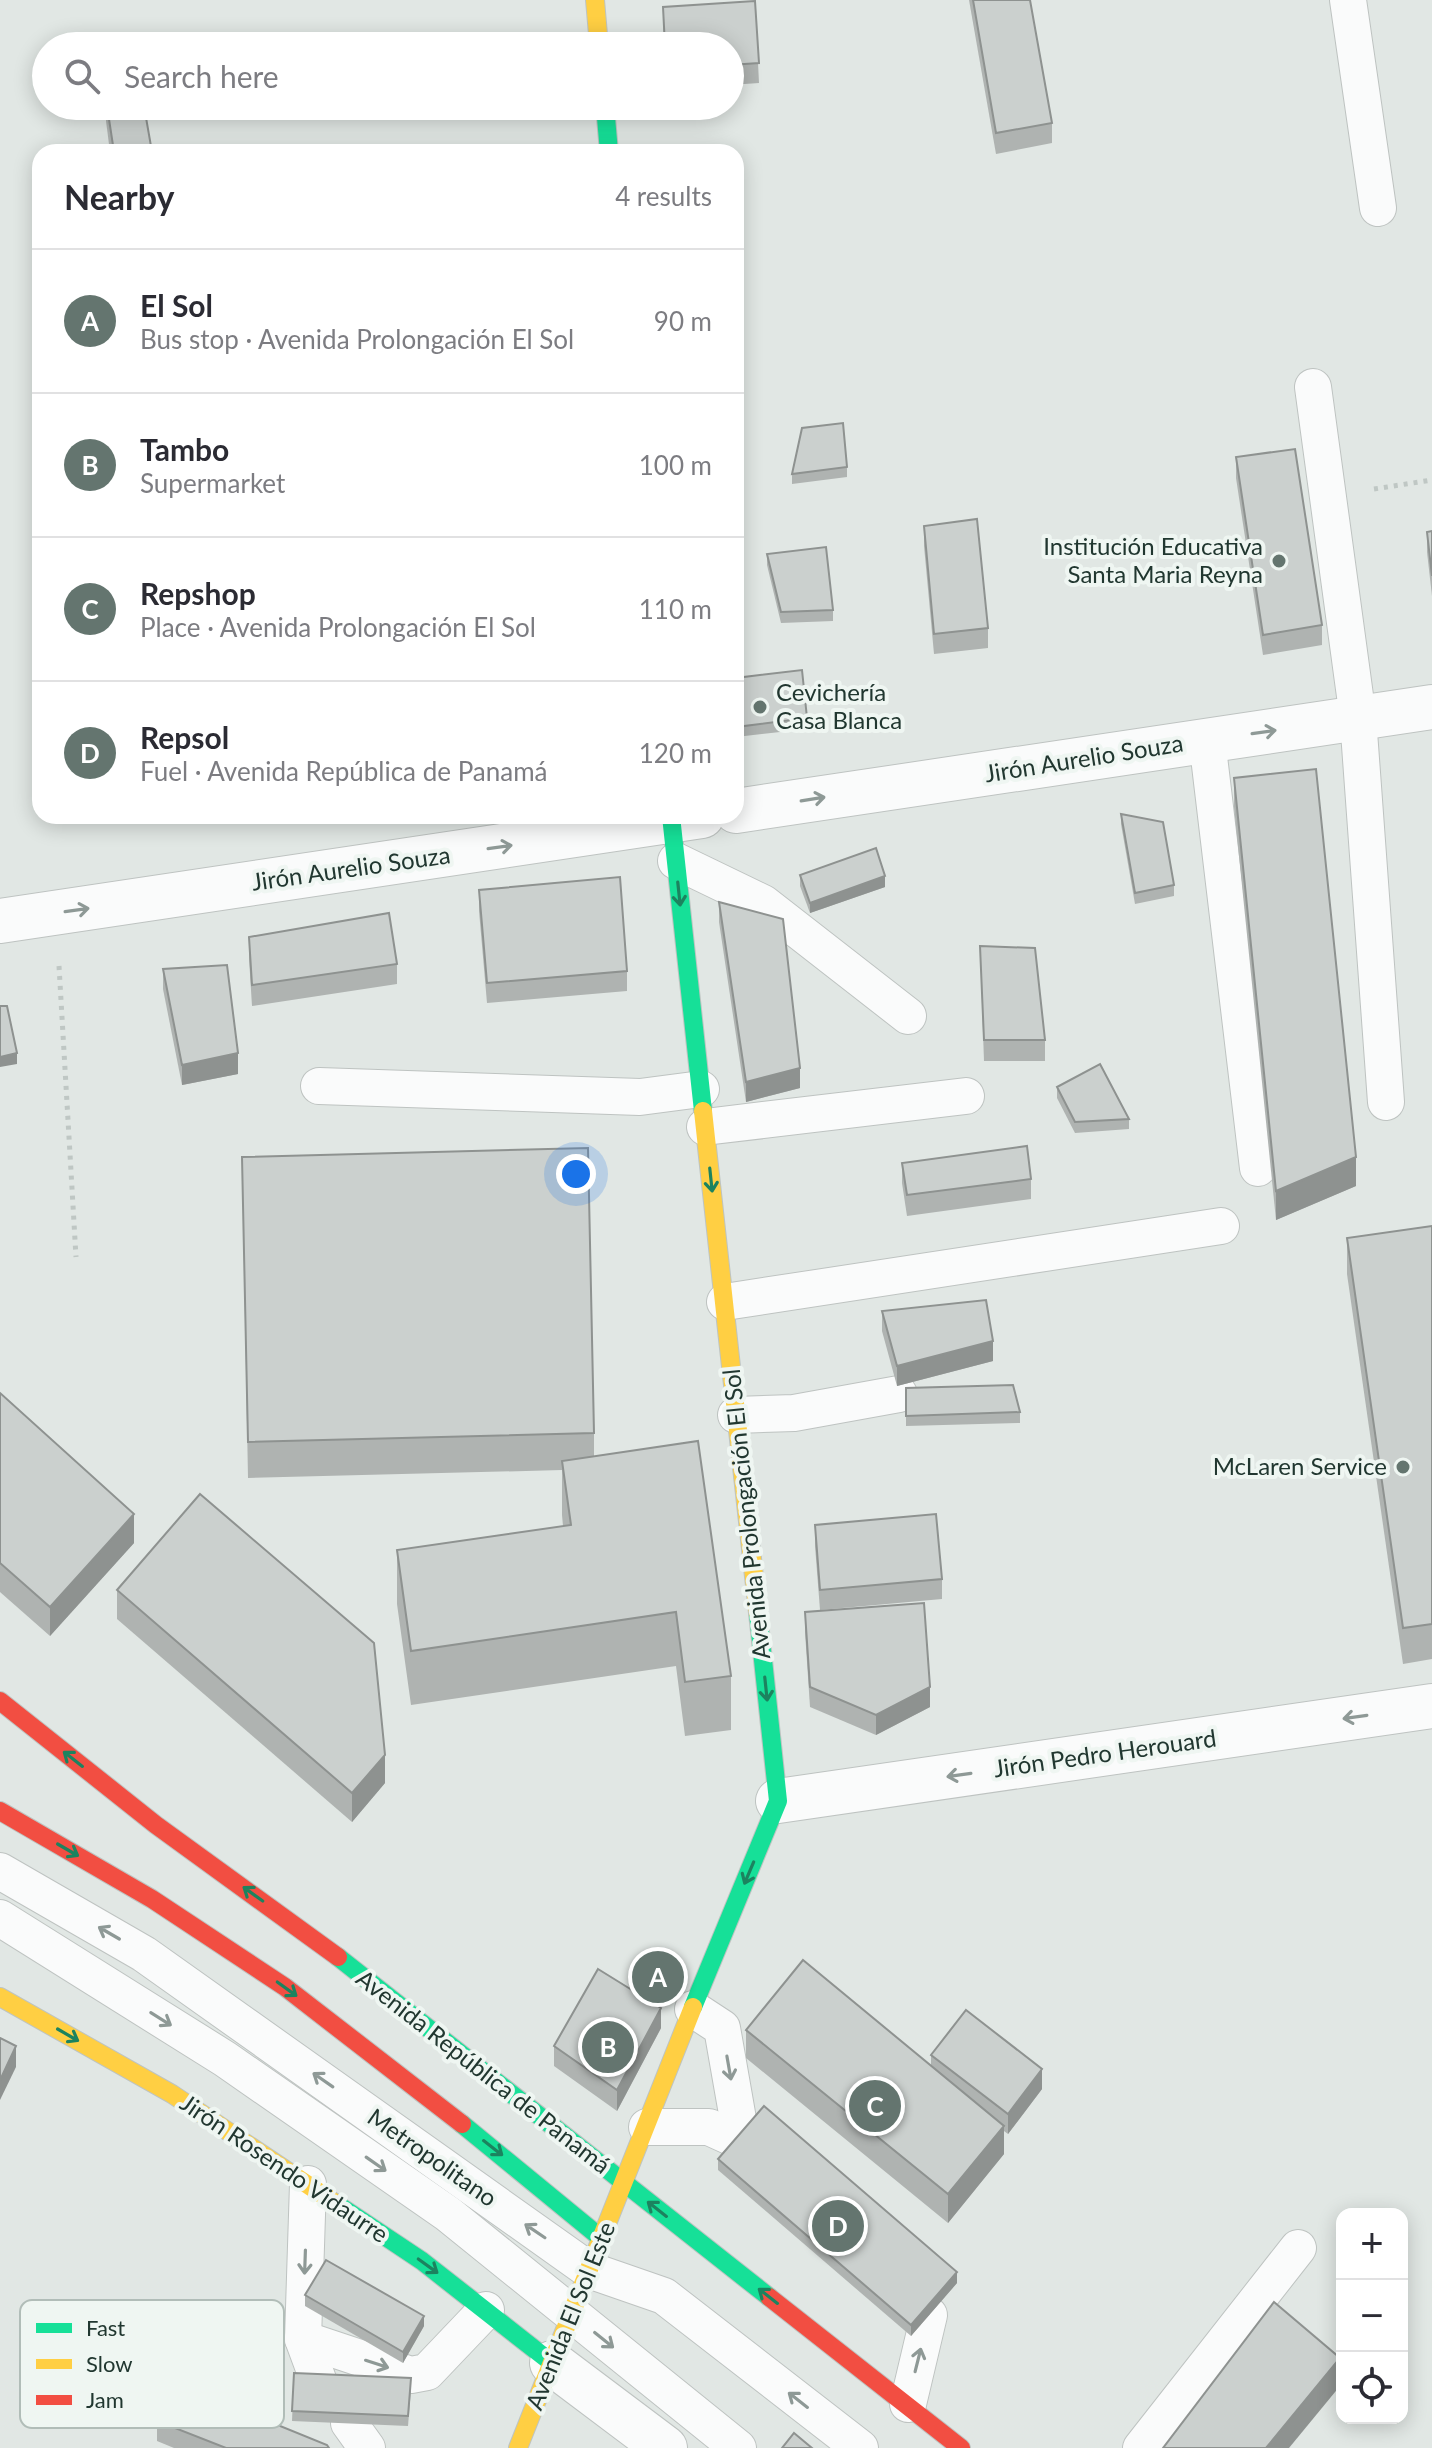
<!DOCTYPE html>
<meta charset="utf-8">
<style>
body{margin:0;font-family:Lato,sans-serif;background:#f7f7f7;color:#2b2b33}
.controls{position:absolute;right:24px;bottom:24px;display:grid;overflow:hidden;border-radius:16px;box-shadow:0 4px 20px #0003}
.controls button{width:72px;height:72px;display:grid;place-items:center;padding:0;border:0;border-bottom:2px solid #e1e1e2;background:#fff;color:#2b2b33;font:40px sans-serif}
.you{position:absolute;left:576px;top:1174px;width:28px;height:28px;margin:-20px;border:6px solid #fff;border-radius:50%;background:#1a73e8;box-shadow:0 0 0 12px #1a73e833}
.badge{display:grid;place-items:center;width:52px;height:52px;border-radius:50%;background:#64756f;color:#fff;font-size:26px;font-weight:700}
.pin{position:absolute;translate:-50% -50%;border:4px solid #fff;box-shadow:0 2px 8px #0006}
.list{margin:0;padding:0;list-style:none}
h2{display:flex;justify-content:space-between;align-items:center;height:104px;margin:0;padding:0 32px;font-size:34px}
h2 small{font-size:26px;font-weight:400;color:#7c7c81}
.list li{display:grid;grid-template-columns:52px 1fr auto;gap:24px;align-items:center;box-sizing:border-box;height:144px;padding:0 32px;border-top:2px solid #e1e1e2}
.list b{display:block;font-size:30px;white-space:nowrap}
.list p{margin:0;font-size:26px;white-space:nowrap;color:#7c7c81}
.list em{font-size:26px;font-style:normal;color:#7c7c81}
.icon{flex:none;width:44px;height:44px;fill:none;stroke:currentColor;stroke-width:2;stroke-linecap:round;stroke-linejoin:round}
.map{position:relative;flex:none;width:1432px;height:2448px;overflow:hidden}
.search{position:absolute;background:#fff;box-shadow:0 4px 20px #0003;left:32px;top:32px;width:712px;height:88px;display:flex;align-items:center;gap:20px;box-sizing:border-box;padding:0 28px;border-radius:44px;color:#7c7c81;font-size:30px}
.panel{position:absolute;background:#fff;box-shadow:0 4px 20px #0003;left:32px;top:144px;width:712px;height:680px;border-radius:24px}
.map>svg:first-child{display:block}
</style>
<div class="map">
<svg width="1432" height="2448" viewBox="0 0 1432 2448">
<rect width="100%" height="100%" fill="#e1e7e4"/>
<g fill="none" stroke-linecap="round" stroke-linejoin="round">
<g stroke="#bec3c1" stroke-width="38">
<g id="lane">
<polyline points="1348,0 1378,208"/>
<polyline points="1313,387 1358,718 1386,1102"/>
<polyline points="1207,740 1258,1168"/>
<polyline points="676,861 763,903 908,1016"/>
<polyline points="319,1086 640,1097 701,1089"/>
<polyline points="705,1127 966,1096"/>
<polyline points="725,1302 1221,1226"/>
<polyline points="736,1415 794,1413 899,1394"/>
<polyline points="0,1871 144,1954 589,2270 664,2296 860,2448"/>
<polyline points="0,1918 225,2059 448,2214 738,2448"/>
<polyline points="693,2009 722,2028 742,2142"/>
<polyline points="647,2127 709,2127 742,2142"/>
<polyline points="308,2184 303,2339 320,2385"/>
<polyline points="303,2339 411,2375 427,2372 486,2310"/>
<polyline points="908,2404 929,2315"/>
<polyline points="349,2423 367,2448"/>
<polyline points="1141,2448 1298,2248"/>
</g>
</g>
<g stroke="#bec3c1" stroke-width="46">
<g id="street">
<polyline points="736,811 1432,707"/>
<polyline points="0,921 702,816"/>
<polyline points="778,1801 1432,1706"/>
<polyline points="552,2363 665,2448"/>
</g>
</g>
<g stroke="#bec4c1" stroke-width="20">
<g id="fast">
<polyline points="605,106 609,152"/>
<polyline points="671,816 703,1111"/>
<polyline points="338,1957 769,2297"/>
<polyline points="693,2007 778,1801 758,1613"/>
<polyline points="462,2124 601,2238"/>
<polyline points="335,2203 422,2261 552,2363"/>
</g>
</g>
<g stroke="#bec4c1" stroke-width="20">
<g id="slow">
<polyline points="595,0 599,46"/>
<polyline points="703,1111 758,1613"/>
<polyline points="0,1997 172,2094 335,2203"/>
<polyline points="518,2448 693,2007"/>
</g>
</g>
<g stroke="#bec4c1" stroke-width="20">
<g id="jam">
<polyline points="0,1701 156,1825 338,1957"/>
<polyline points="0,1811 152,1899 285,1987 462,2124"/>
<polyline points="769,2297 961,2448"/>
</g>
</g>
<g stroke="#bfc7c4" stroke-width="5" stroke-dasharray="4 6" stroke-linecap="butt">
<polyline points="1374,489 1432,480"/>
<polyline points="59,966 76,1257"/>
</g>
<use href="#lane" stroke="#fafbfb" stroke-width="36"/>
<use href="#street" stroke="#fafbfb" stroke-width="44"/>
<use href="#fast" stroke="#16e098" stroke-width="18"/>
<use href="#slow" stroke="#ffcf43" stroke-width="18"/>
<use href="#jam" stroke="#f24e42" stroke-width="18"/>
</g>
<g fill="#afb3b1">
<polygon points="969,0 1030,0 1052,123 1052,143 996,154"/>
<polygon points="755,1 759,83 730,85 730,46 664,46 663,7"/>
<polygon points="106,106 144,106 152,152 110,152 106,121"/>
<polygon points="736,209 742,260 742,270 736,271"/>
<polygon points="1236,457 1322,625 1322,645 1263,655 1236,478"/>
<polygon points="847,467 847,477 792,484 792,474"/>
<polygon points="924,526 988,628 988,648 934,654 924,546"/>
<polygon points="1432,531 1432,596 1427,552 1427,532"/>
<polygon points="767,554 833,610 833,621 781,623 767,565"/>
<polygon points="736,678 807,718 807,729 736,737"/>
<polygon points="1234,778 1356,1186 1276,1220 1234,807"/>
<polygon points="1121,814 1174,885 1174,896 1135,904 1121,824"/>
<polygon points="800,875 885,887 810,913 800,886"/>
<polygon points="479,890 627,971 627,991 487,1003 479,911"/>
<polygon points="719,902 800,1088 746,1102 719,922"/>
<polygon points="249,937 397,964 397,984 252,1006 249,958"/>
<polygon points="980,946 1045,1040 1045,1061 984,1061"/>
<polygon points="163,969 238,1074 182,1085 163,989"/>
<polygon points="1057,1087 1129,1119 1129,1129 1075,1133 1057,1098"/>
<polygon points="242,1157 594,1433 594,1456 731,1676 731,1730 685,1736 676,1666 411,1705 397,1604 397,1550 563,1526 562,1515 562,1470 248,1478"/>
<polygon points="902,1163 1031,1179 1031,1199 907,1216 902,1183"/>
<polygon points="1432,1226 1432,1659 1403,1664 1347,1274 1347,1238"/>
<polygon points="882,1311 993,1361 897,1386 882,1331"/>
<polygon points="906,1388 1020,1412 1020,1423 906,1426"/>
<polygon points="0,1393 134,1543 50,1636 0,1592"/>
<polygon points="815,1525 942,1579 942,1599 820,1610 815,1546"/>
<polygon points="117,1590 385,1783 352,1822 117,1619"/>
<polygon points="805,1612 930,1707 876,1735 810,1707 805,1632"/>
<polygon points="661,2028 617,2111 554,2066 554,2046"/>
<polygon points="746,2030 931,2066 931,2055 1042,2089 1008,2134 1004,2131 1004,2154 948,2223 746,2058"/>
<polygon points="718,2159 957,2283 911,2336 718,2170"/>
<polygon points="305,2295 424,2326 403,2363 305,2306"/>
<polygon points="294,2373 411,2389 408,2426 292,2421"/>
<polygon points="261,2400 255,2416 329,2448 174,2448 157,2441 157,2421"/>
</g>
<g fill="#8e9290">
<polygon points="885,876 885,887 810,913 810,903"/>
<polygon points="17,1053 17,1064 0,1067 0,1057"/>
<polygon points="238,1053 238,1074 182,1085 182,1065"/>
<polygon points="800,1068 800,1088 746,1102 746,1082"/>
<polygon points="1356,1157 1356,1186 1276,1220 1276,1191"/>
<polygon points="993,1341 993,1361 897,1386 897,1366"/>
<polygon points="134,1514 134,1543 50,1636 50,1607"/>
<polygon points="930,1687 930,1707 876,1735 876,1715"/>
<polygon points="385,1755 385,1783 352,1822 352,1793"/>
<polygon points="661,2008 661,2028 617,2111 617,2090"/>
<polygon points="16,2046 16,2067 0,2100 0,2080"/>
<polygon points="1042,2069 1042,2089 1008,2134 1008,2114"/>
<polygon points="1004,2126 1004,2154 948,2223 948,2194"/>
<polygon points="957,2272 957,2283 911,2336 911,2325"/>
<polygon points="424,2316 424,2326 403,2363 403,2352"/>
<polygon points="1340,2358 1340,2386 1289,2448 1266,2448"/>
<polygon points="261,2379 261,2400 248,2434 248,2413"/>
</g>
<g fill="#cbd0ce" stroke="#8e9290" stroke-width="2">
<polygon points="973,0 1030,0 1052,123 996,133"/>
<polygon points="755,1 759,63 730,65 730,46 665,46 663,7"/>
<polygon points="107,106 144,106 152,152 114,152"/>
<polygon points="738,208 742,260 736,260 736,209"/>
<polygon points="843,423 847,467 792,474 802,428"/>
<polygon points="1295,449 1322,625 1263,635 1236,457"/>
<polygon points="977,519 988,628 934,634 924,526"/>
<polygon points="1432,531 1432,576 1427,532"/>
<polygon points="826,547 833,610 781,612 767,554"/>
<polygon points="802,670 807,718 736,727 736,678"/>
<polygon points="1316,769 1356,1157 1276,1191 1234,778"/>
<polygon points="1121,814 1163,822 1174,885 1135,893"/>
<polygon points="876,848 885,876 810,903 800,875"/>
<polygon points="620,877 627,971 487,983 479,890"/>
<polygon points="719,902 783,919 800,1068 746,1082"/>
<polygon points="389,913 397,964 252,985 249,937"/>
<polygon points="980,946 1035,948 1045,1040 984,1040"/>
<polygon points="227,965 238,1053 182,1065 163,969"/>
<polygon points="0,1006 7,1006 17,1053 0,1057"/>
<polygon points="1100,1064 1129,1119 1075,1122 1057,1087"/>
<polygon points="1027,1146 1031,1179 907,1195 902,1163"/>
<polygon points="588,1148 594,1433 248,1442 242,1157"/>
<polygon points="1432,1226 1432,1624 1403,1628 1347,1238"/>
<polygon points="986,1300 993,1341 897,1366 882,1311"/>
<polygon points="1013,1385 1020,1412 906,1416 906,1388"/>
<polygon points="0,1393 134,1514 50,1607 0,1563"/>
<polygon points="698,1441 731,1676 685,1682 676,1612 411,1651 397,1550 571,1525 562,1461"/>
<polygon points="200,1494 374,1643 385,1755 352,1793 117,1590"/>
<polygon points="936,1514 942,1579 820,1590 815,1525"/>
<polygon points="924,1603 930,1687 876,1715 810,1687 805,1612"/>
<polygon points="803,1960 1004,2126 948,2194 746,2030"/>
<polygon points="598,1969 661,2008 617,2090 554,2046"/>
<polygon points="966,2010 1042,2069 1008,2114 931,2055"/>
<polygon points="0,2038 16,2046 0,2080"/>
<polygon points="764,2106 957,2272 911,2325 718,2159"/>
<polygon points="326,2260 424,2316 403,2352 305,2295"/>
<polygon points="1274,2302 1340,2358 1266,2448 1163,2448"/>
<polygon points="185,2350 261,2379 248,2413 327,2445 329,2448 226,2448 157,2421"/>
<polygon points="294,2373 411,2378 408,2416 292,2411"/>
<polygon points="794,2433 812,2448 782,2448"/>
</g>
<defs><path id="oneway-shaft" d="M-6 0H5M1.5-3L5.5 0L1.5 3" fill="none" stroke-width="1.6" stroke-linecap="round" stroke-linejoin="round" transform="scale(2)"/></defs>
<g stroke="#8e9996">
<use href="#oneway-shaft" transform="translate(1264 732) rotate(-8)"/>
<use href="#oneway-shaft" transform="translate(813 799) rotate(-9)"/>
<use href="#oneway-shaft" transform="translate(500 847) rotate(-8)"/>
<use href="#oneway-shaft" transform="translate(77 910) rotate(-8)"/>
<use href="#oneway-shaft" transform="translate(1355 1717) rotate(172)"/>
<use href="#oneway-shaft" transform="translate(959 1775) rotate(172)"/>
<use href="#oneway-shaft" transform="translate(109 1933) rotate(-150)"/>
<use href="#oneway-shaft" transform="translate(161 2019) rotate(32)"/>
<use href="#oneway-shaft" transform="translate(729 2068) rotate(80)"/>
<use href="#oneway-shaft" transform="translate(323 2080) rotate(-145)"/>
<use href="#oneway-shaft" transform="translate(376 2164) rotate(35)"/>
<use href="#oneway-shaft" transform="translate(535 2231) rotate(-146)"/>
<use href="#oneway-shaft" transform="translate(305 2262) rotate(92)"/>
<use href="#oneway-shaft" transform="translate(604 2340) rotate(39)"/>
<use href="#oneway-shaft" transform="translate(918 2360) rotate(-76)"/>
<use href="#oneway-shaft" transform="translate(377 2364) rotate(18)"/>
<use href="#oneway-shaft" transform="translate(798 2400) rotate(-142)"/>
</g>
<g stroke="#1c835f">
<use href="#oneway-shaft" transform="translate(679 894) rotate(84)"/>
<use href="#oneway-shaft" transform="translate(711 1180) rotate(84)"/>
<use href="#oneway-shaft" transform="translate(766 1689) rotate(84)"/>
<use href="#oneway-shaft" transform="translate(73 1759) rotate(-142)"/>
<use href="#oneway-shaft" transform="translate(68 1850) rotate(30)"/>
<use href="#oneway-shaft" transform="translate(749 1873) rotate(113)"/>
<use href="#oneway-shaft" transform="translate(253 1894) rotate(-144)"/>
<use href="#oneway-shaft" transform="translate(287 1989) rotate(36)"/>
<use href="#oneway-shaft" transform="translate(68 2035) rotate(30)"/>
<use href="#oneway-shaft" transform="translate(493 2148) rotate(38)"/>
<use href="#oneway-shaft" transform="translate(657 2209) rotate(-142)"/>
<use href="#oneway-shaft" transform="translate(428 2266) rotate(36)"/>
<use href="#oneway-shaft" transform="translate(768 2296) rotate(-142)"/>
</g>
<g fill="#64756f" stroke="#eff6f2" stroke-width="3">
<circle cx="1279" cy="561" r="8"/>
<circle cx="760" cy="707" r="8"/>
<circle cx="1403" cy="1467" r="8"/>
</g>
<g text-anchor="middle" stroke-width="8" stroke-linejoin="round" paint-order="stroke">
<g font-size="24" fill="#213730" stroke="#eff6f2" text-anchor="end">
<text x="1263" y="555">Institución Educativa<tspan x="1263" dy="28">Santa Maria Reyna</tspan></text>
<text x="776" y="701" text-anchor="start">Cevichería<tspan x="776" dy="28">Casa Blanca</tspan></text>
<text x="1387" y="1475">McLaren Service</text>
</g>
<g font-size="24" fill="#213730" stroke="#eff6f2">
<text transform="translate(1084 759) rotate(-9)" y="8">Jirón Aurelio Souza</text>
<text transform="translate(351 869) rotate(-8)" y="8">Jirón Aurelio Souza</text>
<text transform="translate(747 1514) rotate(-96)" y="8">Avenida Prolongación El Sol</text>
<text transform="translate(1105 1754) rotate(-8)" y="8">Jirón Pedro Herouard</text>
<text transform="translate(483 2072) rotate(38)" y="8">Avenida República de Panamá</text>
<text transform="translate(432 2158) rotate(35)" y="8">Metropolitano</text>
<text transform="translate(284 2169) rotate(34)" y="8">Jirón Rosendo Vidaurre</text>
<text transform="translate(571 2316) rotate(-68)" y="8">Avenida El Sol Este</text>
</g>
</g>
<rect x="20" y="2300" width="264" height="128" rx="12" fill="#eff6f2" stroke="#b1bdb8" stroke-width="2"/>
<rect x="36" y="2323" width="36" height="10" fill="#16e098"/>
<rect x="36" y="2359" width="36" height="10" fill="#ffcf43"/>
<rect x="36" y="2395" width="36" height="10" fill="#f24e42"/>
<g font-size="22" fill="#213730">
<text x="86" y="2336">Fast</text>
<text x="86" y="2372">Slow</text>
<text x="86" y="2408">Jam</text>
</g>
</svg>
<div class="controls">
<button>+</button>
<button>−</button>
<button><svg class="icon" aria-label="locate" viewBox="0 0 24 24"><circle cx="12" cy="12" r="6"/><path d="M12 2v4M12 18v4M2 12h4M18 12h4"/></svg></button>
</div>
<div class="you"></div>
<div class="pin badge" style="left:658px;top:1977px">A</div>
<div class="pin badge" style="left:608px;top:2047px">B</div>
<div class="pin badge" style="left:875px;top:2106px">C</div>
<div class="pin badge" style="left:838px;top:2226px">D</div>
<div class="search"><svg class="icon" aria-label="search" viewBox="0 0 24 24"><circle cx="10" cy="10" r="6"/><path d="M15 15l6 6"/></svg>Search here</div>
<section class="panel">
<h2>Nearby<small>4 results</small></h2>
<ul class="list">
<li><span class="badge">A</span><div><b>El Sol</b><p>Bus stop · Avenida Prolongación El Sol</p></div><em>90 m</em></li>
<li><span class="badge">B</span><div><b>Tambo</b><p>Supermarket</p></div><em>100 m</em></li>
<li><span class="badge">C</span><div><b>Repshop</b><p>Place · Avenida Prolongación El Sol</p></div><em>110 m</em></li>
<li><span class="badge">D</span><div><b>Repsol</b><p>Fuel · Avenida República de Panamá</p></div><em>120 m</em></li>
</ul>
</section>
</div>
